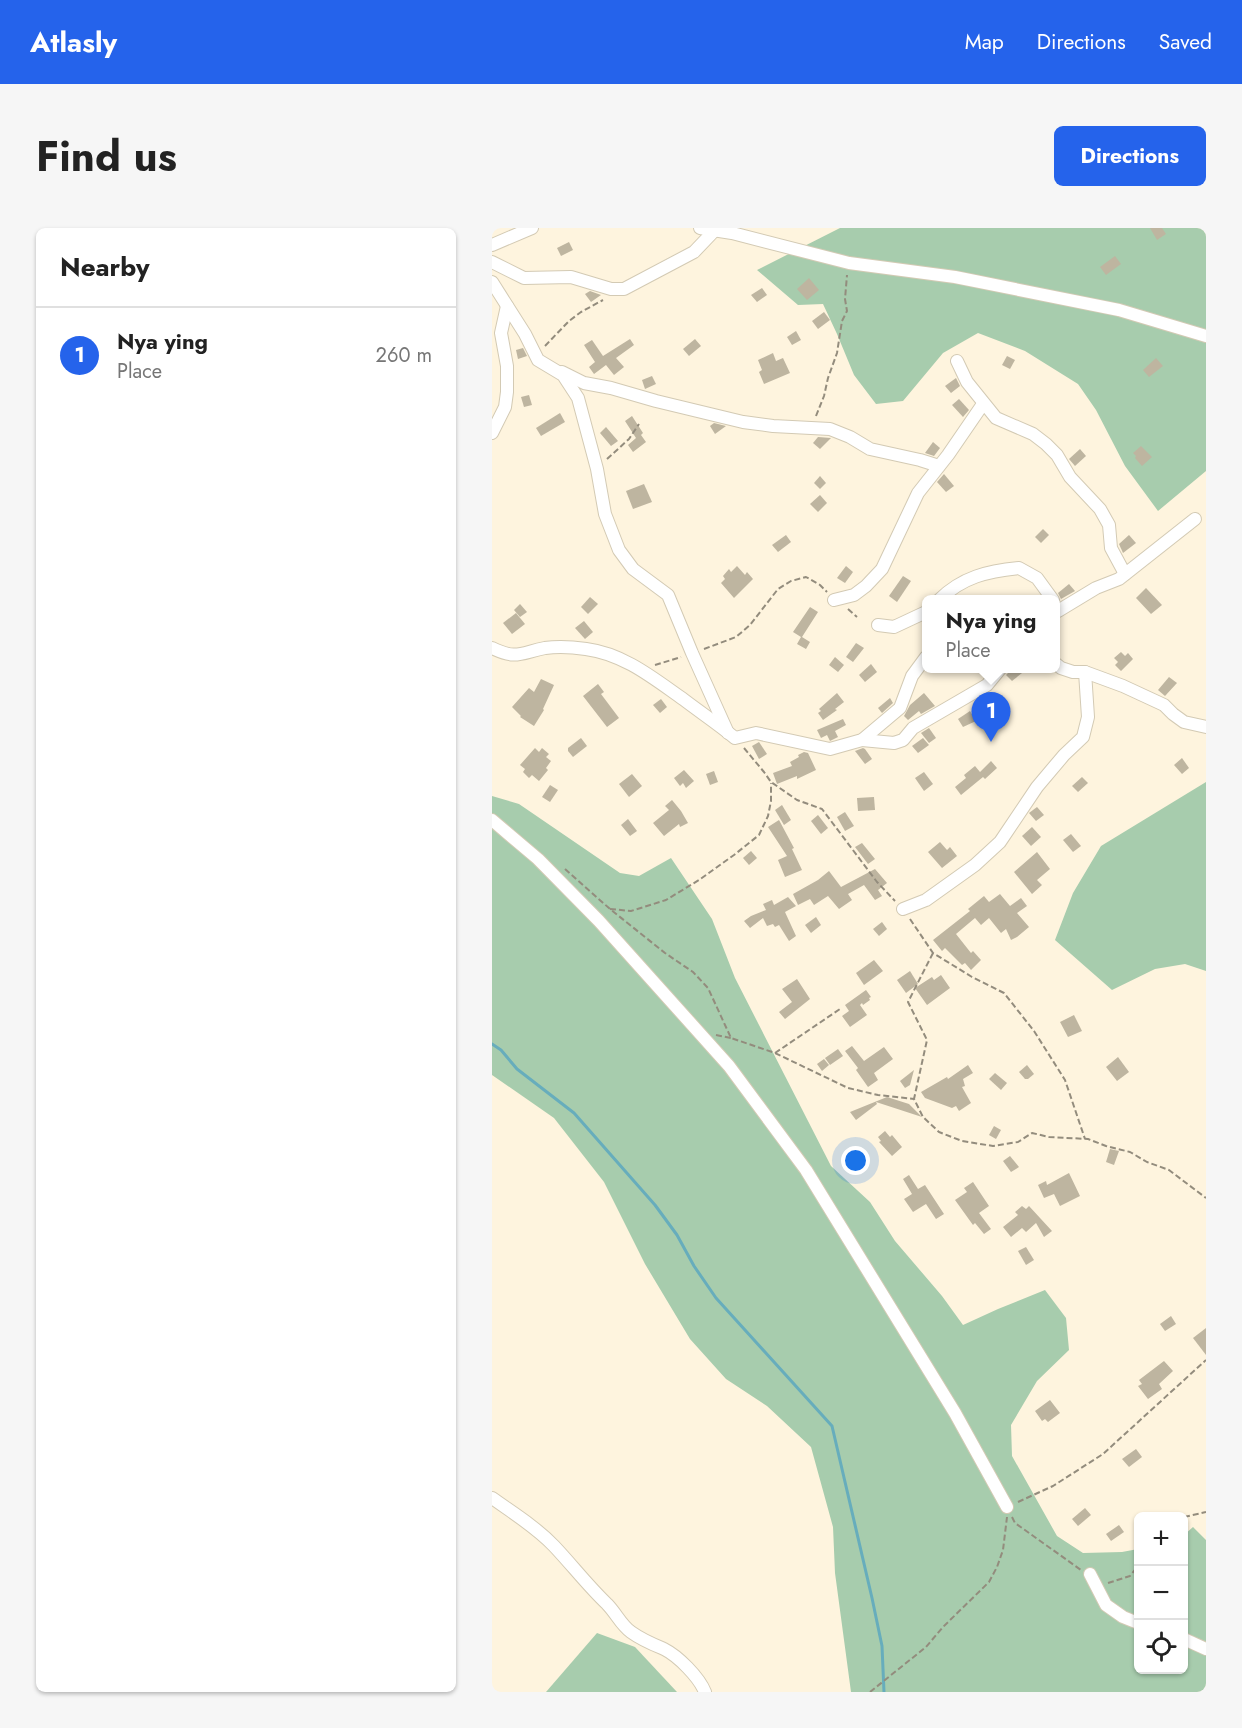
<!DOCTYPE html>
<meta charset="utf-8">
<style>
body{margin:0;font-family:Jost,sans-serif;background:#f6f6f6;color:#222}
.controls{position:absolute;right:18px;bottom:18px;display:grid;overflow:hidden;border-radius:9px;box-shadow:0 2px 4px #0004}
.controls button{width:54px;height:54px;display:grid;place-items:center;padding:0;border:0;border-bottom:2px solid #e0e0e0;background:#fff;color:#222;font:30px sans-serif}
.you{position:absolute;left:364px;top:933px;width:21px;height:21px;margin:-15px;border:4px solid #fff;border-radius:50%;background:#1a73e8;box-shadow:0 0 0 9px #1a73e833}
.badge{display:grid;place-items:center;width:39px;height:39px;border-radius:50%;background:#2563eb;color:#fff;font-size:20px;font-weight:700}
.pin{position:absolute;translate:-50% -50px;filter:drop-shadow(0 2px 3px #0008)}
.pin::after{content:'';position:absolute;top:32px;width:21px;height:18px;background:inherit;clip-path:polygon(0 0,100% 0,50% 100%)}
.popup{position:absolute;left:430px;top:367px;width:138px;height:78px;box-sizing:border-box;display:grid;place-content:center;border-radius:9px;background:#fff;filter:drop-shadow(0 2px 4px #0005);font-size:20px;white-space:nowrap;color:#767676}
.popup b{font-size:22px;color:#222}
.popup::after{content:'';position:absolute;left:50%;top:100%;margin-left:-12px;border:12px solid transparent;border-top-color:#fff}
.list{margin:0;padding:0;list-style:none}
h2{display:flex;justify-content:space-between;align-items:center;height:78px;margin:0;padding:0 24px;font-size:26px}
h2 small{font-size:20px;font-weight:400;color:#767676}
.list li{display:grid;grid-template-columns:39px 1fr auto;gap:18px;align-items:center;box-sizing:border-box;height:96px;padding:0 24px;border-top:2px solid #e0e0e0}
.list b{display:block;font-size:22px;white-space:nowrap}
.list p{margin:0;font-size:20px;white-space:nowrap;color:#767676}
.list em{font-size:20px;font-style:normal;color:#767676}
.icon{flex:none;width:33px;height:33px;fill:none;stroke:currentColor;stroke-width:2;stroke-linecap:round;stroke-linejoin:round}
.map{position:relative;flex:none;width:714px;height:1464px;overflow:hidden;border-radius:9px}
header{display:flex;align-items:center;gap:36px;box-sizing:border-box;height:84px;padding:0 30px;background:#2563eb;color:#fff}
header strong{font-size:28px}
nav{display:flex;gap:33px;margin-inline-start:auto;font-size:21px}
.intro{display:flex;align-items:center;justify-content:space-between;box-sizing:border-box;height:144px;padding:0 36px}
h1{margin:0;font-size:42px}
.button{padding:15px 27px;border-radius:9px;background:#2563eb;color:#fff;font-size:21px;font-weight:700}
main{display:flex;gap:36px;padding:0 36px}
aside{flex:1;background:#fff;border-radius:9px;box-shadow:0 2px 4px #0004}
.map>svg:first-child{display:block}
</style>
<header>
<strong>Atlasly</strong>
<nav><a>Map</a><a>Directions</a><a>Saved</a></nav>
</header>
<div class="intro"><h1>Find us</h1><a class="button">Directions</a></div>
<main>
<aside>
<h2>Nearby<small></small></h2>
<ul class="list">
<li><span class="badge">1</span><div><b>Nya ying</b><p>Place</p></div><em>260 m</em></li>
</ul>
</aside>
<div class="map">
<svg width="714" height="1464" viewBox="0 0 714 1464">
<rect width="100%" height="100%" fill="#fef4de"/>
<g fill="#a7ccad">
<polygon points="348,0 714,0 714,243 666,283 633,238 604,182 586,156 533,123 486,105 451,125 411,173 384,176 362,147 345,106 331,76 306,77 265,42"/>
<polygon points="714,554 714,743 693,736 663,741 620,762 563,712 581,665 609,618"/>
<polygon points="0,568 27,576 128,645 147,648 179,630 220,691 243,750 339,938 378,974 403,1013 450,1068 471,1097 506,1081 553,1062 574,1090 577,1122 545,1153 519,1197 520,1228 565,1308 591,1325 630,1324 646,1321 646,1442 692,1442 692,1307 701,1299 714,1312 714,1464 359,1464 343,1345 341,1299 319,1219 275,1178 234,1151 198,1111 153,1036 112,954 62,890 0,847"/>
<polygon points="105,1405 143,1419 185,1464 54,1464"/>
</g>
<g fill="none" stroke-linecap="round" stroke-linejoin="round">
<polyline stroke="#67adbc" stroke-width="3" points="0,816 9,822 25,841 82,885 163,977 185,1007 202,1038 224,1070 340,1198 380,1370 390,1418 392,1464"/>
</g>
<g fill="#beb5a0">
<polygon points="658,0 670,0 674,6 665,12"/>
<polygon points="77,14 81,22 69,28 65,20"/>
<polygon points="623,28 629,36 614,47 608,39"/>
<polygon points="317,50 327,62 315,72 305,61"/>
<polygon points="270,60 275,67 265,74 259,67"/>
<polygon points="98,63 109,67 99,74 93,66"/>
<polygon points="332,84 338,92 326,101 320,93"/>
<polygon points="304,103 309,112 300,117 295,109"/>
<polygon points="138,111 142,117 124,130 132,139 122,147 114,137 102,146 97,139 103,134 92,117 100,112 111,128"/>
<polygon points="203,111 209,118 197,128 191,121"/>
<polygon points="31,120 35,128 26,131 24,122"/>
<polygon points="281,125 284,133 291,130 298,145 272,156 267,144 270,142 266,132"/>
<polygon points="515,128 523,132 518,141 510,137"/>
<polygon points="664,130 671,138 657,149 651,142"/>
<polygon points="160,148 164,156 153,161 150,152"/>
<polygon points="464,150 468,158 459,165 453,158"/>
<polygon points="37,167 40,177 32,179 29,169"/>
<polygon points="467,171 477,182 471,189 460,177"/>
<polygon points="68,185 73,194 49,208 44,200"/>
<polygon points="140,188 151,205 149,207 154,214 141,224 136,217 144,210 133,193"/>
<polygon points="222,195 234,198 223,206 218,198"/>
<polygon points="114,199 126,213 119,218 108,205"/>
<polygon points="326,209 339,210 328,221 321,215"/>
<polygon points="441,214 448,220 442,228 433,225"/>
<polygon points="649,218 660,229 650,238 643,230 644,228 641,225"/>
<polygon points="588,221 594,228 583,238 577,231"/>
<polygon points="452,246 462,258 454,264 445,254"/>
<polygon points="328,248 334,255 328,261 322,255"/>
<polygon points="152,256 160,274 141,281 134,263"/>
<polygon points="328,267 335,275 326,284 318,276"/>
<polygon points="551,301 557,307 549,315 543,309"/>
<polygon points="294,307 299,314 286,324 280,317"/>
<polygon points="637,307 644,315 631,325 627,316"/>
<polygon points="245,338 253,347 255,344 261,351 242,370 229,355 233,351 231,348 237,341 239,344"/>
<polygon points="354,338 361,344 353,355 345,350"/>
<polygon points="411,348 419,353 405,374 397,368"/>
<polygon points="577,356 583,363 569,371 566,365"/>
<polygon points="654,360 670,377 659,386 644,370"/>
<polygon points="98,369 106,376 96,386 89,379"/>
<polygon points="28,376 35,384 28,389 22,382"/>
<polygon points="318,379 326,384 310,409 318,414 314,421 305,416 309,409 301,404"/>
<polygon points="24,385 33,396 20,406 11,395"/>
<polygon points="92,393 101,404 93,411 83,400"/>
<polygon points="364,415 372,420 361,434 354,429"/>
<polygon points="629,424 633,428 636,425 641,431 629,443 623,437 626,434 622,430"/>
<polygon points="343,429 352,437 346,444 337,437"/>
<polygon points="379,436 385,444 373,454 367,447"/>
<polygon points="520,441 535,441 520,453 514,447"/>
<polygon points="677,449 685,455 673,468 666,462"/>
<polygon points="49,451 62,457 51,481 52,482 42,498 28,489 29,488 20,479 37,460 42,464"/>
<polygon points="106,456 112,464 109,466 127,490 115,499 91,468"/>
<polygon points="345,465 352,474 343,481 345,482 331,492 326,485 329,483 327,481"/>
<polygon points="432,465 443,478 429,486 427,483 416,492 412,488 418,477"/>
<polygon points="398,470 401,475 390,485 386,480"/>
<polygon points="169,471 175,479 168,485 161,477"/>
<polygon points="478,483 484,493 471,499 466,491"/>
<polygon points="351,491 354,497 343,503 346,509 338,513 335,507 329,510 325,502"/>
<polygon points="437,500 444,510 437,515 429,505"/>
<polygon points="89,510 95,518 81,529 76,523 76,520"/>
<polygon points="431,510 437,517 426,525 420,518"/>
<polygon points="267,514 275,526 267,531 260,518"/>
<polygon points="43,520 47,524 50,520 57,526 54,529 59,533 54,540 56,542 47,553 40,547 37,550 31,544 33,541 28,537"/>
<polygon points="371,520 373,521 380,531 373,536 363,523"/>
<polygon points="312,524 316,525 324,542 305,551 305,548 285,556 281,545 300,538 298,534 307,529 306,527"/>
<polygon points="690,530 697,540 690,546 682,537"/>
<polygon points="499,533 505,540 493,551 491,549 469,567 463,559 474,550 472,547 483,538 488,544"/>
<polygon points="192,542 202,553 194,560 191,555 188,558 182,550"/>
<polygon points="222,543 226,554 218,557 214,546"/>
<polygon points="432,544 441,556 432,563 423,550"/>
<polygon points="140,546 150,558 137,569 127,556"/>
<polygon points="590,549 596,555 586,564 580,558"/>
<polygon points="58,557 66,562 58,574 50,569"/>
<polygon points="382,569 383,582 366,583 365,570"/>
<polygon points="180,572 189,583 196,595 188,599 187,596 172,608 161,595 177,582 173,578"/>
<polygon points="290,577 299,592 292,597 283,582"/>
<polygon points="545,579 552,587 544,593 537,585"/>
<polygon points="353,584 362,598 353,603 345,589"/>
<polygon points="326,587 336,600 329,606 319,593"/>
<polygon points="136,591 145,603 138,608 129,597"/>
<polygon points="287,592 302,620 300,621 310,642 293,649 286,632 295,628 276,599"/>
<polygon points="540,599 549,609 539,618 530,608"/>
<polygon points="579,606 589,618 581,624 571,612"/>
<polygon points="448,614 455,622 458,619 465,628 450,640 436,624"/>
<polygon points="370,615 383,631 376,636 363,619"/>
<polygon points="259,623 265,630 257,637 251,630"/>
<polygon points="545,624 558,641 545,652 550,657 540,666 522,644"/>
<polygon points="383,641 395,655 386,662 390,668 383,672 372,657 356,666 360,672 347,681 336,668 322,677 318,671 306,677 301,666 326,652 337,643 349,659"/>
<polygon points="508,666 518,678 529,670 535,678 525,685 537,699 525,709 519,712 514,701 509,705 497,690 489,697 483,690 464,706 479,725 481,723 489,732 479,742 473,735 470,737 453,720 450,723 441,712 478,683 476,681 492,668 497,674"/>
<polygon points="296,669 304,678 293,684 304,708 297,713 287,697 283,699 281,696 275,698 271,690 258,700 252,693 259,688 274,682 271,676 280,672 282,677"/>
<polygon points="324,689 329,697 319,705 313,697"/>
<polygon points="390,694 395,701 387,708 381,701"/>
<polygon points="382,732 391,743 372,757 364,745"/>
<polygon points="418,743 426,756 414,765 405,752"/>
<polygon points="449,747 458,760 435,777 423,760 440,749 442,752"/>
<polygon points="305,751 318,771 293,791 287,784 300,774 290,761"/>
<polygon points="374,762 379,769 377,770 378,772 371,777 370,775 368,777 375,787 358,799 350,788 357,783 353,777"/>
<polygon points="582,787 590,803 576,809 568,794"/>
<polygon points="360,818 372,833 392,819 401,831 382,845 386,852 376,859 364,842 366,840 353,823"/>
<polygon points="346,821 351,828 338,837 333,830"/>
<polygon points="626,829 637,844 625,853 614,839"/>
<polygon points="332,831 337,837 330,843 325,836"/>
<polygon points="476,837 481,845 471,851 473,858 470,859 479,875 467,883 464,878 460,880 433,870 429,864 455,849 456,851"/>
<polygon points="535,837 542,846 536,851 533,851 527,844"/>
<polygon points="422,842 418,857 413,860 408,853"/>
<polygon points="503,845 515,855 509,862 497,851"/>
<polygon points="395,869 417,876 430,889 384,874 385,876 364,892 358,884"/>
<polygon points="502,898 509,902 504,911 497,907"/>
<polygon points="393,903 398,909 400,907 410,919 400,928 387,914 389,913 386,909"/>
<polygon points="618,921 627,923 622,937 614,934"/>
<polygon points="518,928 527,939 519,944 511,933"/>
<polygon points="577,945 588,968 568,978 562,966 552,970 546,957 554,953 555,957"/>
<polygon points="417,947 426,961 433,957 452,986 444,991 434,976 421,984 412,971 420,966 411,951"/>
<polygon points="481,954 497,978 487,985 499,1001 492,1006 483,995 481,997 463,972 475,964 472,960"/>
<polygon points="530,978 534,981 537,978 560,1003 552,1009 544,995 534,1004 530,1000 519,1009 511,999 526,987 523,984"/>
<polygon points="534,1019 542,1032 534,1037 526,1023"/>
<polygon points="679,1088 684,1096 673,1103 668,1096"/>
<polygon points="714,1100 714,1127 701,1110"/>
<polygon points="672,1133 681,1143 667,1156 670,1161 656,1171 646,1158 650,1156 647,1152"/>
<polygon points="558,1172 568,1185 556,1194 553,1191 550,1193 543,1183"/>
<polygon points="644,1221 650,1229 637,1239 630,1231"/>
<polygon points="593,1280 599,1287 586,1298 580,1291"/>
<polygon points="627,1297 632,1304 619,1313 614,1306"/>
</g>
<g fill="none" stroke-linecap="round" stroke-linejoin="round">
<g stroke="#d3cab4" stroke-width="14">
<g id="minor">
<polyline points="208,0 240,5 357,35 463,49 627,82 714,108"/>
<polyline points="0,17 40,0"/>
<polyline points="0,34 32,50 79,49 119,61 132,61 202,24 222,3"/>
<polyline points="0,54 33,106 46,132 71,147 86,170 105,241 113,286 127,322 141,341 176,367 200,425 236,505"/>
<polyline points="465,133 475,154 504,190 541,206 554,216 565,227 578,249 608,281 617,297 619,320 633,346"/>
<polyline points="70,144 92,155 119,160 164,173 251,194 281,198 338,201 358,209 378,221 428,232 447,238"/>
<polyline points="0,205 13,179 15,164 15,138 9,105 15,78"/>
<polyline points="342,372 362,367 374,358 390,341 426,265 456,227 491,176"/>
<path d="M447 372C470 349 496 343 527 340L545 350 561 372"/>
<polyline points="566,383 604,360 627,351 703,291"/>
<polyline points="386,397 402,399 434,384"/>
<path d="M0 420C25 432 28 425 53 420 66 418 81 419 94 421 132 426 161 450 191 471 208 484 226 496 243 510L264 505 338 521 370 512 408 480 420 448 434 429"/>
<polyline points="564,436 569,440 581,444 593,444 631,458 672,477 681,486 692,494 714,499"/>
<polyline points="370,512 402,515 411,512 421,500 495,457 509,440"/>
<polyline points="0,592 46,631 107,693 237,838 314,942 463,1185 515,1279"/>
<polyline points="411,681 434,672 483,637 508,614 545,559 572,527 591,509 596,489 593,444"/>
<path d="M0 1270C21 1285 44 1299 62 1318 80 1337 96 1358 115 1376 124 1385 129 1397 139 1404 150 1412 160 1416 172 1421 186 1428 207 1449 213 1464"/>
<polyline points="598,1346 614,1377 631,1389 646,1395"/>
<polyline points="692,1411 714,1421"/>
</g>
</g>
<g stroke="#938c7d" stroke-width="2" stroke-dasharray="6 3" stroke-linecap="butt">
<polyline points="53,118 77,93 89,84 111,72"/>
<polyline points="324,188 332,168 336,150 345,125 350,93 355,83 353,71 355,47"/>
<polyline points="115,231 137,211 147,196"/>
<polyline points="356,381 365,389"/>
<polyline points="212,421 244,409 258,397 286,361 299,353 314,349 328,357 335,364"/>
<polyline points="163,437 189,429"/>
<polyline points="252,520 272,544 279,554 305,572 330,581 385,654 403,673"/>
<polyline points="73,641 118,681 173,725 201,744 216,760 239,810 283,825 356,860 386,867 422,871"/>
<polyline points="118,681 139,683 174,672 207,652 242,627 267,607 276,588 279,573 279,555"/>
<polyline points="418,691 441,725 480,749 512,765 542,803 573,852 593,911"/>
<polyline points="441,725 416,774 435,812 422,871 431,889 447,904 470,913 501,918 526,914 540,905 557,909 596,911 614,918 638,924 655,934 677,942 714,970"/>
<polyline points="224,807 239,810"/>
<polyline points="283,825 348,781"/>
<polyline points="526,1274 561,1258 611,1226 714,1132"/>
<polyline points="520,1289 523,1295 589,1342"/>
<polyline points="692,1289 714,1284"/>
<polyline points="616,1355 638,1348 646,1338"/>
<polyline points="378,1464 434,1419 451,1399 497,1354 505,1339 511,1322 515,1289"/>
</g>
<use href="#minor" stroke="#fff" stroke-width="12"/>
</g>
</svg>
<div class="controls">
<button>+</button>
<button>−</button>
<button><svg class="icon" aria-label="locate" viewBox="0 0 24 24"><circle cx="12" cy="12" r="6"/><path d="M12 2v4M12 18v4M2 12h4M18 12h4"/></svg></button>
</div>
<div class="you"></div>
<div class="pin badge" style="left:499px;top:514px">1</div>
<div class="popup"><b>Nya ying</b>Place</div>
</div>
</main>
